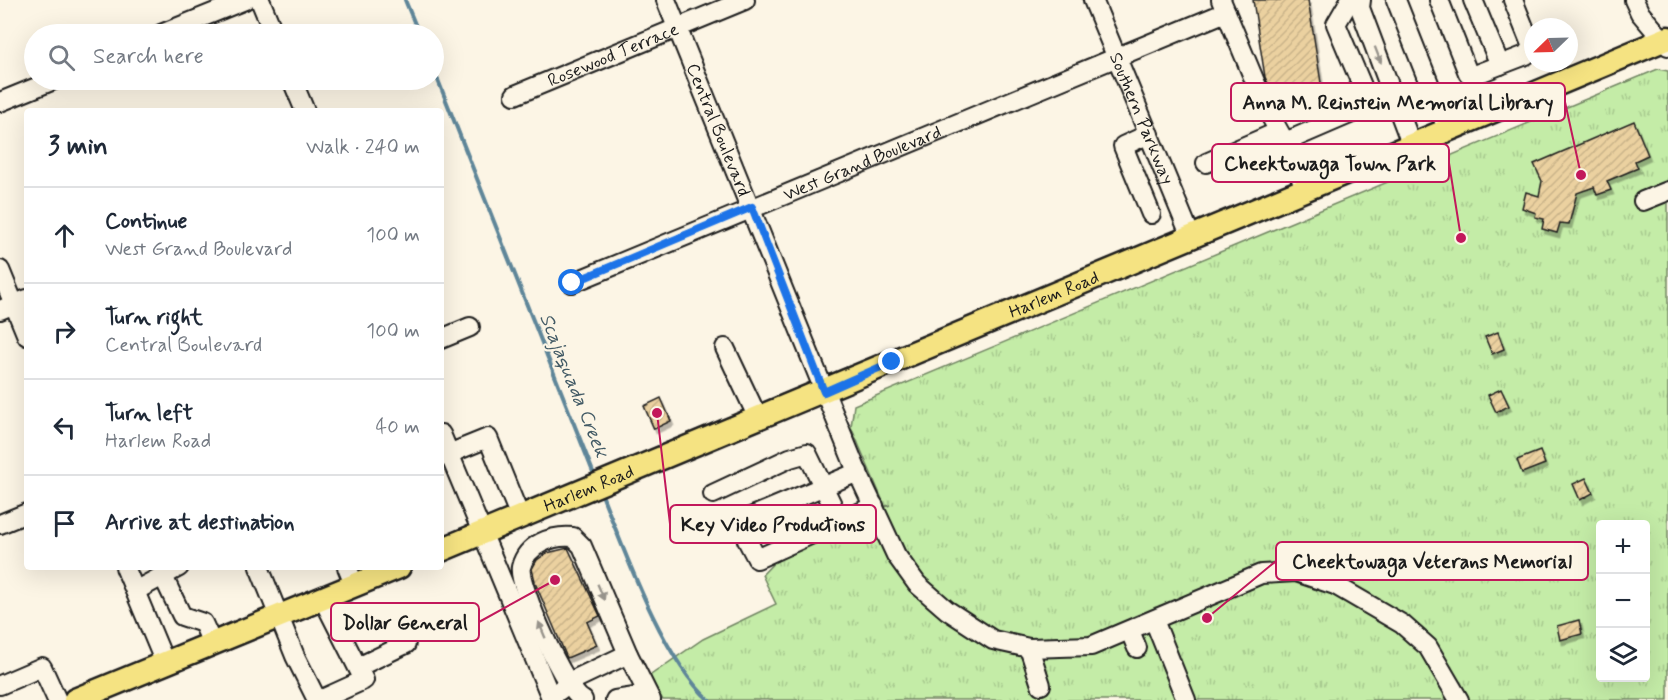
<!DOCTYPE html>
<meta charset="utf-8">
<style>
body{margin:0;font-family:Mynerve,sans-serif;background:#f6f6f7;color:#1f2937}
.controls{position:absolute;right:18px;bottom:18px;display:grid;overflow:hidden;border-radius:6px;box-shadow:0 6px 24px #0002}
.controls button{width:54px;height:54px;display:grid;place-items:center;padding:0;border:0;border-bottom:2px solid #e0e1e3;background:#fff;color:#1f2937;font:30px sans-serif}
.compass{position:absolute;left:1524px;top:18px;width:54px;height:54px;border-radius:50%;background:#fff;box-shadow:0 6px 24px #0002;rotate:247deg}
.stop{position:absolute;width:18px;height:18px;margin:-14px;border:4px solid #1a73e8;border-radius:50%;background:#fff}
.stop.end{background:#1a73e8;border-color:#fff;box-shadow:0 2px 6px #0008}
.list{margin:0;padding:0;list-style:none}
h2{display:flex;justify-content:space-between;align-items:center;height:78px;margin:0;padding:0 24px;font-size:26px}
h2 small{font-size:20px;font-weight:400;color:#747a83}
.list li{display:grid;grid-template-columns:39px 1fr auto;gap:18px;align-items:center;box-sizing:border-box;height:96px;padding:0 24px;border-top:2px solid #e0e1e3}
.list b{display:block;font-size:22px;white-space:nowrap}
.list p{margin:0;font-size:20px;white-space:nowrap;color:#747a83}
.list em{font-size:20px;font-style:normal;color:#747a83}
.icon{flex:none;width:33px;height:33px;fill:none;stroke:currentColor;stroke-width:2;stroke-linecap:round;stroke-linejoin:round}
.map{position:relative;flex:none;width:1668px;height:700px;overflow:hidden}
.search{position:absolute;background:#fff;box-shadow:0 6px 24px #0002;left:24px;top:24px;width:420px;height:66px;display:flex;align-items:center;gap:15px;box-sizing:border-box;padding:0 21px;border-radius:33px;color:#747a83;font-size:22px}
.panel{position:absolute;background:#fff;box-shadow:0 6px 24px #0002;left:24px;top:108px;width:420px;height:462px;border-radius:6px}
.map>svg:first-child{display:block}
</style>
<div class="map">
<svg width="1668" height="700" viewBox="0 0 1668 700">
<defs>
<pattern id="park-tufts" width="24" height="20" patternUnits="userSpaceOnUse" patternTransform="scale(1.5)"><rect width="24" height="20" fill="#c4eca7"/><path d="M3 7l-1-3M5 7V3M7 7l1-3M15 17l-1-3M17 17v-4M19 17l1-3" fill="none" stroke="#a8ca8f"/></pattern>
<pattern id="building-hatch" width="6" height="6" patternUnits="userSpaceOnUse" patternTransform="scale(1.5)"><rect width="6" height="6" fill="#ebd1a0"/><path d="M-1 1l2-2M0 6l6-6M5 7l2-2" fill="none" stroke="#c9b389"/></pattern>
<filter id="shadow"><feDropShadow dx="2.5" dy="4.5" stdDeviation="0" flood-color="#0004"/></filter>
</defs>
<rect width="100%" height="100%" fill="#fcf5e5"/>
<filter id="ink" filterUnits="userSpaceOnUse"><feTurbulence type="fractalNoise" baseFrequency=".0167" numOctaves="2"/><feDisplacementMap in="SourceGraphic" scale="12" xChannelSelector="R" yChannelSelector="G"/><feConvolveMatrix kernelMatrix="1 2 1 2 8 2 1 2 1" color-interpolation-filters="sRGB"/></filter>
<g filter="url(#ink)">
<path fill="url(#park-tufts)" stroke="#708462" stroke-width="1.5" fill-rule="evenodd" d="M1658 69 1668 71V700H663L648 677 703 639 776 604 762 575 784 552 890 505 885 506 851 427 854 405ZM1600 524H1646V678H1600Z"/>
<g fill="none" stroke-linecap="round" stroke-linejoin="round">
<g stroke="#5e8699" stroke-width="4">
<polyline points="405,0 419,34"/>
<polyline points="434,70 595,477"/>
<path d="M601 492C624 550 663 660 709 700"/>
</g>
</g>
<g fill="url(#building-hatch)" stroke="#1c1c1c" stroke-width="1.5" filter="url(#shadow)">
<polygon points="1253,0 1308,0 1324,102 1279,108 1265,77"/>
<polygon points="1634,121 1648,155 1635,161 1638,168 1607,181 1611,190 1597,195 1594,187 1577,193 1569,224 1560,223 1557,233 1542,229 1544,219 1535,217 1536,213 1522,208 1526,192 1539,196 1542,181 1534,164"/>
<polygon points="1498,332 1504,349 1492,354 1485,337"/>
<polygon points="1501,389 1509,406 1496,412 1488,395"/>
<polygon points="661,398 671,421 654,429 644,406"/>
<polygon points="1540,451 1545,464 1522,473 1517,460"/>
<polygon points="1586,478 1593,493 1580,500 1573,484"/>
<polygon points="568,548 600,616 587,622 597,645 567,658 536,585 532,569 537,560 547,553"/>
<polygon points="1579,620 1582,634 1560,640 1557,626"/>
</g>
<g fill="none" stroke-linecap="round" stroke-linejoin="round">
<g stroke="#1c1c1c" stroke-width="22">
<g id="minor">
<polyline points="260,0 274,34"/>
<path id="s1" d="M666 0 856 469 896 555 917 584 947 610 993 640 1029 648 1091 646 1261 574 1296 572 1335 585 1402 624 1428 647 1459 700"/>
<path id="s2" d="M1093 0 1191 237"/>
<polyline points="1221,0 1266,108 1285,142 1306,190"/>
<polyline points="1361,0 1360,8 1412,146"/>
<polyline points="1396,0 1448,131"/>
<polyline points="1439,0 1468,73 1474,75 1526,55 1532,47 1513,0"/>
<polyline points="1473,0 1500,65"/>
<polyline points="1634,0 1640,13 1668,46"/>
<polyline points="161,34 245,0"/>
<polyline points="292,80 305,111"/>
<path id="s3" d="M515 95 745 0"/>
<polyline points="0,102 54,80"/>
<polyline points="1149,134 1123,146 1151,214"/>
<polyline points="1285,142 1364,108 1368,100 1336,24 1350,0"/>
<polyline points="1206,163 1277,132"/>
<polyline points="1643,201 1668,191"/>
<polyline points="0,270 27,336"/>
<path id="s4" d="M572 283 1226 12"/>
<polyline points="0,310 27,299"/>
<polyline points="441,339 470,327"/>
<polyline points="725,348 758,418"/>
<polyline points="441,434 552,700"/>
<polyline points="441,457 488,438 520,517"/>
<polyline points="858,472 741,521 747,540 757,559 874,506"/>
<polyline points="713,494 790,458 807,453 840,521"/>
<polyline points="0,524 27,513"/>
<polyline points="125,567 165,663"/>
<polyline points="259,567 295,656 317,700"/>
<polyline points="347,567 354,584"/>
<polyline points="162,574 182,616 203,623 212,643"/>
<polyline points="135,591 179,567"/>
<polyline points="1154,620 1186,700"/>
<polyline points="1130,631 1137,648"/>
<polyline points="1029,648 1041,685"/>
<polyline points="358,667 406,644"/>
<polyline points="0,685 42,667 57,700"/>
<polyline points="559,691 567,683 628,654"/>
<polyline points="320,700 364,680 322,597"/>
<path d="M583 700C566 692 517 584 521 567 527 544 552 535 573 537L582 546 628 654 651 700"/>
<polyline points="615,700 648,695"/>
</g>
</g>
<g stroke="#1c1c1c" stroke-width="27">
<g id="major">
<path id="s5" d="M441 550 1668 38"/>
<polyline points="75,700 399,567"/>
</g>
</g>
<use href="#minor" stroke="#fcf5e5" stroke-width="18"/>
<use href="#major" stroke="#f5e382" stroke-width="22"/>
</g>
<defs><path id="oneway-solid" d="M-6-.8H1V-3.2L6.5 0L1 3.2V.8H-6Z" transform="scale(1.5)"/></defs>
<g fill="#97938b">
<use href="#oneway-solid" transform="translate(1378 55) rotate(69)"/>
<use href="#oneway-solid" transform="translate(601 592) rotate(67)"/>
<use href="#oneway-solid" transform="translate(542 630) rotate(-113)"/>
</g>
</g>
<g fill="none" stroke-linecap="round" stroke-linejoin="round" filter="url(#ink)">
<polyline stroke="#1a73e8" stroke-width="8" points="572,283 752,207 824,392 892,362"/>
</g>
<g text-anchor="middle" stroke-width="4.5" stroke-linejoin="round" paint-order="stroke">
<g font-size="18" fill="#1c1c1c" stroke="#fcf5e5">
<text dy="6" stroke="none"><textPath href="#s3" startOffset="106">Rosewood Terrace</textPath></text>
<text dy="6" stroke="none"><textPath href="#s2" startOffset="128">Southern Parkway</textPath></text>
<text dy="6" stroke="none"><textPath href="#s1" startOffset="140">Central Boulevard</textPath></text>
<text dy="6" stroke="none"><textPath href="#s4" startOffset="314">West Grand Boulevard</textPath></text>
<text dy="6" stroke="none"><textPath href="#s5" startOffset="664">Harlem Road</textPath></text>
<text dy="6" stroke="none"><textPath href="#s5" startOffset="160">Harlem Road</textPath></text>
</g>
<g font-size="20" font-style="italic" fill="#425a65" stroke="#fcf5e5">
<text transform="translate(575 385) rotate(68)" y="7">Scajaquada Creek</text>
</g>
</g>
<path fill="none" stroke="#c2185b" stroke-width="2" d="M1581 175L1565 102M1461 238L1449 163M657 413L670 524M1207 618L1276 561M555 580L479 622"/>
<g fill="#c2185b" stroke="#fcf5e5" stroke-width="2">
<circle cx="1581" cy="175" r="6"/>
<circle cx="1461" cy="238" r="6"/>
<circle cx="657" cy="413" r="6"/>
<circle cx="1207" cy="618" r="6"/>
<circle cx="555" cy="580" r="6"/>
</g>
<g fill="#fcf5e5" stroke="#c2185b" stroke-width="2">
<rect x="1231" y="83" width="334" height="38" rx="6"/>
<rect x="1212" y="144" width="237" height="38" rx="6"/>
<rect x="670" y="505" width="206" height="38" rx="6"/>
<rect x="1276" y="542" width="312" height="38" rx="6"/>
<rect x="331" y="603" width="148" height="38" rx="6"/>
</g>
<g font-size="20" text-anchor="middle" font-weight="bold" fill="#1c1c1c">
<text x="1398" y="109">Anna M. Reinstein Memorial Library</text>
<text x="1330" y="170">Cheektowaga Town Park</text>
<text x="773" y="531">Key Video Productions</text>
<text x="1432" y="568">Cheektowaga Veterans Memorial</text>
<text x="405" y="629">Dollar General</text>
</g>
</svg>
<div class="controls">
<button>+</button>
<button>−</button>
<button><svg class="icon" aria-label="layers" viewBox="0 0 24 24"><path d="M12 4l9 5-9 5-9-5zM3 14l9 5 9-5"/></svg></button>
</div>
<svg class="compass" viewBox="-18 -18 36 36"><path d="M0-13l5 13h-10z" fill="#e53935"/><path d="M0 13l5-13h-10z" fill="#747a83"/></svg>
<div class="stop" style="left:572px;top:283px"></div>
<div class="stop end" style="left:892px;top:362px"></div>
<div class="search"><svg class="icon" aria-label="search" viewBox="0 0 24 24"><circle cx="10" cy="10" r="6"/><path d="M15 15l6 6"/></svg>Search here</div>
<section class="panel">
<h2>3 min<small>Walk · 240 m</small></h2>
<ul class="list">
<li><svg class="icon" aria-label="ahead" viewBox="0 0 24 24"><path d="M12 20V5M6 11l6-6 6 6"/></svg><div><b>Continue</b><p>West Grand Boulevard</p></div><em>100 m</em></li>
<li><svg class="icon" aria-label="right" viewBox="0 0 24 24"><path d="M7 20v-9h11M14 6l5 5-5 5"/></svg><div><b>Turn right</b><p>Central Boulevard</p></div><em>100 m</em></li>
<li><svg class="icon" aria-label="left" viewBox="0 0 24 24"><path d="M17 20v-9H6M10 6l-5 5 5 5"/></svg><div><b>Turn left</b><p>Harlem Road</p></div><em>40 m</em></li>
<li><svg class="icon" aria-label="arrive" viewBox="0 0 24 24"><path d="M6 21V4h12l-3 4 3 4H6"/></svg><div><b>Arrive at destination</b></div></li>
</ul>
</section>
</div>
